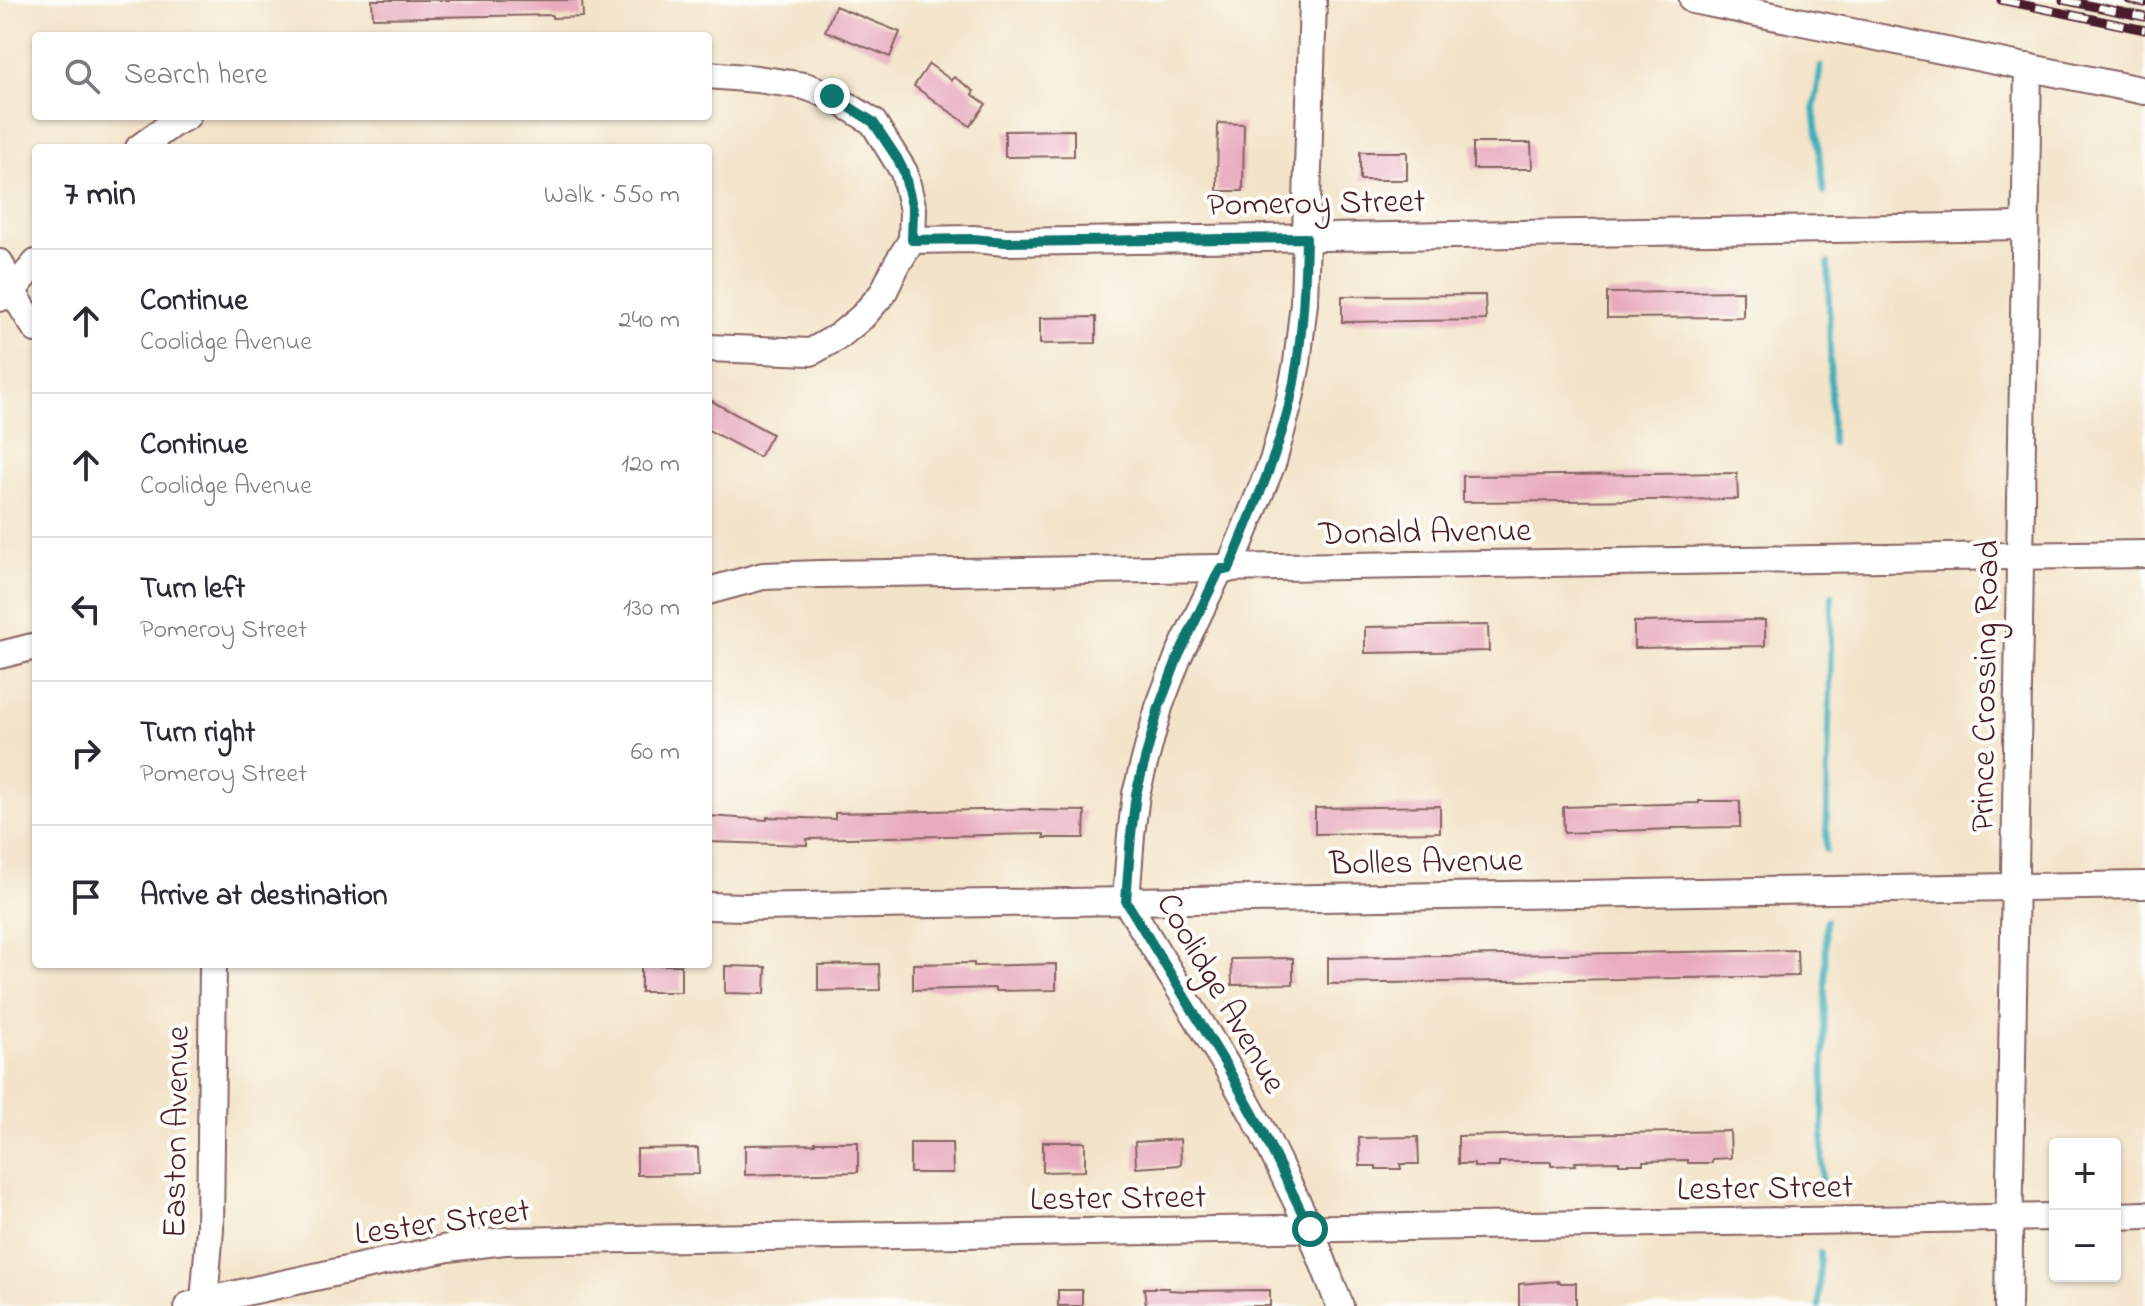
<!DOCTYPE html>
<meta charset="utf-8">
<style>
body{margin:0;font-family:"Indie Flower",sans-serif;background:#f7f7f7;color:#2b2b33}
.controls{position:absolute;right:24px;bottom:24px;display:grid;overflow:hidden;border-radius:8px;box-shadow:0 2px 6px #0004}
.controls button{width:72px;height:72px;display:grid;place-items:center;padding:0;border:0;border-bottom:2px solid #e1e1e2;background:#fff;color:#2b2b33;font:40px sans-serif}
.stop{position:absolute;width:24px;height:24px;margin:-18px;border:6px solid #0f766e;border-radius:50%;background:#fff}
.stop.end{background:#0f766e;border-color:#fff;box-shadow:0 2px 8px #0008}
.list{margin:0;padding:0;list-style:none}
h2{display:flex;justify-content:space-between;align-items:center;height:104px;margin:0;padding:0 32px;font-size:34px}
h2 small{font-size:26px;font-weight:400;color:#7c7c81}
.list li{display:grid;grid-template-columns:52px 1fr auto;gap:24px;align-items:center;box-sizing:border-box;height:144px;padding:0 32px;border-top:2px solid #e1e1e2}
.list b{display:block;font-size:30px;white-space:nowrap}
.list p{margin:0;font-size:26px;white-space:nowrap;color:#7c7c81}
.list em{font-size:26px;font-style:normal;color:#7c7c81}
.icon{flex:none;width:44px;height:44px;fill:none;stroke:currentColor;stroke-width:2;stroke-linecap:round;stroke-linejoin:round}
.map{position:relative;flex:none;width:2145px;height:1306px;overflow:hidden}
.search{position:absolute;background:#fff;box-shadow:0 2px 6px #0004;left:32px;top:32px;width:680px;height:88px;display:flex;align-items:center;gap:20px;box-sizing:border-box;padding:0 28px;border-radius:8px;color:#7c7c81;font-size:30px}
.panel{position:absolute;background:#fff;box-shadow:0 2px 6px #0004;left:32px;top:144px;width:680px;height:824px;border-radius:8px}
.map>svg:first-child{display:block}
</style>
<div class="map">
<svg width="2145" height="1306" viewBox="0 0 2145 1306">
<rect width="100%" height="100%" fill="#fdfcf7"/>
<filter id="ink" filterUnits="userSpaceOnUse"><feTurbulence type="fractalNoise" baseFrequency=".0125" numOctaves="2"/><feDisplacementMap in="SourceGraphic" scale="16" xChannelSelector="R" yChannelSelector="G"/><feConvolveMatrix kernelMatrix="1 2 1 2 8 2 1 2 1" color-interpolation-filters="sRGB"/></filter>
<filter id="wash" filterUnits="userSpaceOnUse"><feTurbulence type="fractalNoise" baseFrequency=".006" numOctaves="4" result="noise"/><feDisplacementMap in="SourceGraphic" scale="32" xChannelSelector="R" yChannelSelector="G"/><feGaussianBlur stdDeviation="1.8" result="paint"/><feColorMatrix in="noise" values="0 0 0 0 0 0 0 0 0 0 0 0 0 0 0 0 0 1.4 0 .05"/><feComposite in="paint" operator="in"/></filter>
<g filter="url(#wash)">
<rect width="100%" height="100%" fill="#f3e3c8"/>
<g fill="none" stroke-linecap="round" stroke-linejoin="round">
<g stroke="#3eaeba" stroke-width="6">
<polyline points="1821,66 1814,108 1824,193"/>
<polyline points="1828,263 1832,443"/>
<polyline points="1826,850 1832,595"/>
<polyline points="1822,1185 1826,920"/>
<polyline points="1819,1306 1820,1252"/>
</g>
</g>
<g id="blocks">
<g fill="#e8abbe">
<polygon points="372,0 582,0 583,17 552,18 552,15 373,18"/>
<polygon points="835,6 900,32 890,57 825,31"/>
<polygon points="929,64 951,80 954,77 974,91 972,94 986,104 970,126 914,86"/>
<polygon points="1218,123 1244,124 1243,191 1217,191"/>
<polygon points="1074,130 1074,156 1005,157 1005,131"/>
<polygon points="1473,143 1531,143 1532,169 1473,169"/>
<rect x="1360" y="152" width="47" height="28"/>
<polygon points="1743,291 1743,317 1607,318 1607,293"/>
<polygon points="1485,295 1486,320 1342,322 1342,296"/>
<polygon points="1096,317 1096,343 1040,344 1040,318"/>
<polygon points="708,399 772,434 759,457 708,430"/>
<polygon points="1737,473 1738,499 1463,502 1463,476"/>
<polygon points="1765,620 1765,646 1634,648 1634,622"/>
<polygon points="1488,625 1489,651 1365,653 1365,627"/>
<polygon points="1699,801 1740,801 1740,827 1672,828 1672,829 1564,833 1563,807 1699,803"/>
<polygon points="1440,806 1440,832 1315,834 1315,808"/>
<polygon points="1030,809 1030,810 1085,811 1084,838 1044,838 1044,834 892,837 807,839 807,845 708,842 708,816 767,820 767,817 835,819 835,813"/>
<polygon points="1797,950 1798,976 1328,984 1328,958"/>
<polygon points="1293,958 1293,984 1232,985 1231,959"/>
<polygon points="974,963 974,966 1056,964 1056,990 995,991 995,988 913,990 913,964"/>
<polygon points="879,964 880,990 818,991 818,965"/>
<rect x="641" y="965" width="40" height="27"/>
<polygon points="725,966 766,967 765,994 725,993"/>
<polygon points="1730,1131 1731,1158 1712,1159 1712,1163 1688,1163 1688,1160 1643,1161 1643,1164 1619,1164 1619,1161 1575,1162 1576,1165 1551,1166 1551,1162 1499,1162 1499,1167 1474,1167 1474,1164 1458,1164 1458,1136"/>
<polygon points="1418,1137 1419,1164 1400,1164 1401,1169 1376,1169 1376,1166 1360,1166 1359,1138"/>
<polygon points="1180,1139 1181,1165 1136,1168 1135,1142"/>
<polygon points="815,1142 858,1142 858,1172 745,1175 745,1145 815,1144"/>
<polygon points="1043,1142 1085,1142 1085,1171 1043,1172"/>
<polygon points="910,1143 952,1143 953,1173 910,1173"/>
<polygon points="698,1148 699,1174 637,1175 637,1149"/>
<polygon points="1558,1281 1558,1283 1576,1283 1576,1306 1519,1306 1519,1284"/>
<polygon points="1144,1288 1169,1288 1169,1290 1186,1291 1270,1290 1270,1306 1146,1306"/>
<rect x="1058" y="1290" width="24" height="16"/>
</g>
</g>
</g>
<g filter="url(#ink)">
<use href="#blocks" fill-opacity="0" stroke="#856462" stroke-width="2"/>
<g fill="none" stroke-linecap="round" stroke-linejoin="round">
<g stroke="#856462" stroke-width="30">
<g id="minor">
<polyline points="1693,0 2145,91"/>
<polyline points="708,75 757,79 805,86 832,96 873,122 904,172 913,210 912,240"/>
<polyline points="139,148 172,124 187,116"/>
<polyline points="912,240 973,239 1005,242 2024,226"/>
<polyline points="0,263 12,291 36,329"/>
<polyline points="0,298 12,291 36,263"/>
<polyline points="708,348 811,352 839,336 862,317 883,293 897,264 912,240"/>
<polyline points="1220,569 1178,657 1159,707 1136,794 1131,835 1126,901 1226,1065 1263,1132 1310,1229 1340,1306"/>
<polyline points="1229,569 1273,461 1289,403 1297,363 1304,303 1313,0"/>
<polyline points="708,591 763,576 820,574 2145,554"/>
<polyline points="0,655 36,646"/>
<polyline points="708,906 745,907 2145,885"/>
<polyline points="2115,1216 2145,1215"/>
<polyline points="204,1301 210,1229 213,964"/>
<polyline points="188,1306 204,1301 448,1248 504,1241 2055,1217"/>
<polyline points="2008,1306 2028,67"/>
</g>
</g>
<use href="#minor" stroke="#fff" stroke-width="26"/>
<g stroke="#4a1f2b" stroke-width="9">
<g id="rail">
<polyline points="2001,0 2145,30"/>
<polyline points="2063,0 2145,17"/>
<polyline points="2129,0 2145,3"/>
</g>
</g>
<use href="#rail" stroke="#fdfcf7" stroke-width="6" stroke-dasharray="18" stroke-linecap="butt"/>
</g>
</g>
<g fill="none" stroke-linecap="round" stroke-linejoin="round" filter="url(#ink)">
<path stroke="#0f766e" stroke-width="10" d="M832 96 873 122 897 158 904 172 913 210 912 240 973 239 1005 242 1306 238C1305 293 1302 348 1290 402 1276 460 1251 514 1229 569H1220L1178 657 1159 707 1136 794 1131 835 1126 901 1226 1065 1263 1132 1310 1229"/>
</g>
<g text-anchor="middle" stroke-width="8" stroke-linejoin="round" paint-order="stroke">
<g font-size="34" fill="#4a1f2b" stroke="#fdfcf7">
<text transform="translate(1316 201) rotate(-1)" y="12">Pomeroy Street</text>
<text transform="translate(1425 530) rotate(-1)" y="12">Donald Avenue</text>
<text transform="translate(1983 686) rotate(-89)" y="12">Prince Crossing Road</text>
<text transform="translate(1426 860) rotate(-1)" y="12">Bolles Avenue</text>
<text transform="translate(1223 992) rotate(60)" y="12">Coolidge Avenue</text>
<text transform="translate(174 1132) rotate(-89)" y="12">Easton Avenue</text>
<text transform="translate(1765 1186) rotate(-1)" y="12">Lester Street</text>
<text transform="translate(1118 1196) rotate(-1)" y="12">Lester Street</text>
<text transform="translate(442 1220) rotate(-8)" y="12">Lester Street</text>
</g>
</g>
</svg>
<div class="controls">
<button>+</button>
<button>−</button>
</div>
<div class="stop" style="left:1310px;top:1229px"></div>
<div class="stop end" style="left:832px;top:96px"></div>
<div class="search"><svg class="icon" aria-label="search" viewBox="0 0 24 24"><circle cx="10" cy="10" r="6"/><path d="M15 15l6 6"/></svg>Search here</div>
<section class="panel">
<h2>7 min<small>Walk · 550 m</small></h2>
<ul class="list">
<li><svg class="icon" aria-label="ahead" viewBox="0 0 24 24"><path d="M12 20V5M6 11l6-6 6 6"/></svg><div><b>Continue</b><p>Coolidge Avenue</p></div><em>240 m</em></li>
<li><svg class="icon" aria-label="ahead" viewBox="0 0 24 24"><path d="M12 20V5M6 11l6-6 6 6"/></svg><div><b>Continue</b><p>Coolidge Avenue</p></div><em>120 m</em></li>
<li><svg class="icon" aria-label="left" viewBox="0 0 24 24"><path d="M17 20v-9H6M10 6l-5 5 5 5"/></svg><div><b>Turn left</b><p>Pomeroy Street</p></div><em>130 m</em></li>
<li><svg class="icon" aria-label="right" viewBox="0 0 24 24"><path d="M7 20v-9h11M14 6l5 5-5 5"/></svg><div><b>Turn right</b><p>Pomeroy Street</p></div><em>60 m</em></li>
<li><svg class="icon" aria-label="arrive" viewBox="0 0 24 24"><path d="M6 21V4h12l-3 4 3 4H6"/></svg><div><b>Arrive at destination</b></div></li>
</ul>
</section>
</div>
